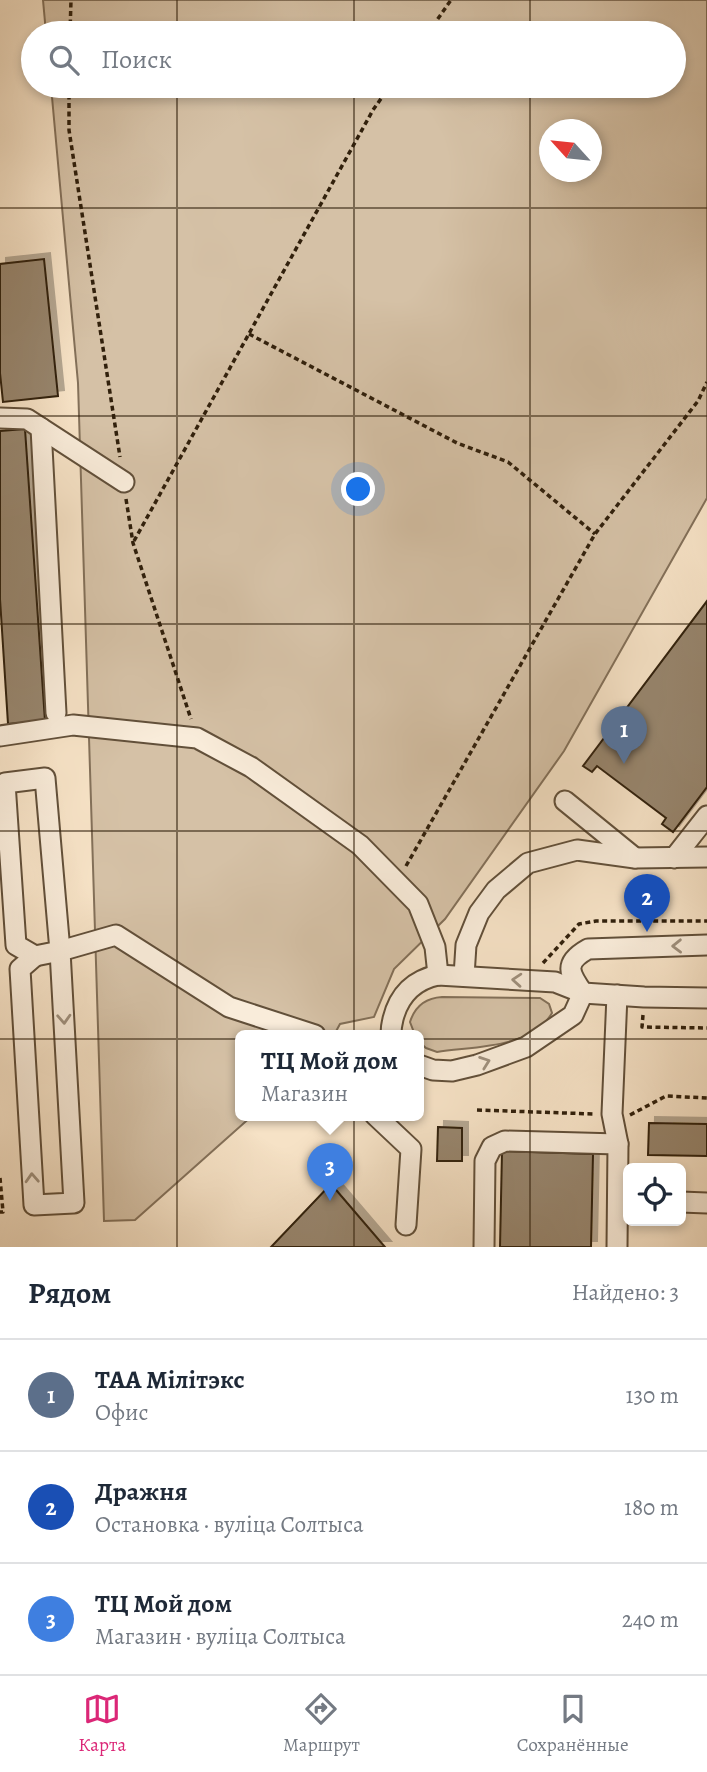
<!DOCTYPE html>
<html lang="ru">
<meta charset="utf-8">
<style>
body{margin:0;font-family:Alegreya,serif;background:#f6f6f7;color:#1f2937}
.controls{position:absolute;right:21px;bottom:21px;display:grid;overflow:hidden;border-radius:10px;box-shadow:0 4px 10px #0003}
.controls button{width:63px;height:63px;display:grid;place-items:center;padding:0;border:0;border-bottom:2px solid #e0e1e3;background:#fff;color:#1f2937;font:35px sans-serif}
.compass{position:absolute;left:539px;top:119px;width:63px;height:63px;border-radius:50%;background:#fff;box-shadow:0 4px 10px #0003;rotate:297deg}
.you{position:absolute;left:359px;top:490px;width:24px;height:24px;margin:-18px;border:5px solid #fff;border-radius:50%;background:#1a73e8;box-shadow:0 0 0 10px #1a73e833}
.badge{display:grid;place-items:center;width:46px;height:46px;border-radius:50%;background:#db2777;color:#fff;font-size:23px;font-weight:700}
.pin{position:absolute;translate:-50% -58px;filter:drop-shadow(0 2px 4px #0008)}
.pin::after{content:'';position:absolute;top:37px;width:24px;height:21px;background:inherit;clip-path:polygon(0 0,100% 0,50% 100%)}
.popup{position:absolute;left:235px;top:1030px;width:189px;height:91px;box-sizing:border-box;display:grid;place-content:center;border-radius:10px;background:#fff;filter:drop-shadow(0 2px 5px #0005);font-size:23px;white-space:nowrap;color:#747a83}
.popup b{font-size:26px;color:#1f2937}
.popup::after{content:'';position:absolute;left:50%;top:100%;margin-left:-14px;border:14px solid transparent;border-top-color:#fff}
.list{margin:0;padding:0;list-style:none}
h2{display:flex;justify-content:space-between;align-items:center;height:91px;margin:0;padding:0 28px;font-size:30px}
h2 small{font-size:23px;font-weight:400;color:#747a83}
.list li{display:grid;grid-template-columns:46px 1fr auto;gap:21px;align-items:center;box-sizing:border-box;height:112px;padding:0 28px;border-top:2px solid #e0e1e3}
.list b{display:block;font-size:26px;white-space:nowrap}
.list p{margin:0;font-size:23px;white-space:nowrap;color:#747a83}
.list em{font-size:23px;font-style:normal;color:#747a83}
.icon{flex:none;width:38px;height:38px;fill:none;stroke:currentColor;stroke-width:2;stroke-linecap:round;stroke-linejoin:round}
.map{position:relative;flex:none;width:707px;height:1247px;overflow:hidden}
.search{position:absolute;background:#fff;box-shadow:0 4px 10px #0003;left:21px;right:21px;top:21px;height:77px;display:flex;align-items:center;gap:18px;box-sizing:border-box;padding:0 24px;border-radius:38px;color:#747a83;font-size:26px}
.sheet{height:427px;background:#fff}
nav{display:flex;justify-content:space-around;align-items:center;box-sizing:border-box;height:98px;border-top:2px solid #e0e1e3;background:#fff;font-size:19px;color:#747a83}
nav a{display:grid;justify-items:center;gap:4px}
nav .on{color:#db2777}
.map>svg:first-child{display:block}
</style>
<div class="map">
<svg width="707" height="1247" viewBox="0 0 707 1247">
<defs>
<filter id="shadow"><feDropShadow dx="6" dy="-6" stdDeviation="0" flood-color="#0004"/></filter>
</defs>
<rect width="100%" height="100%" fill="#f6e2c6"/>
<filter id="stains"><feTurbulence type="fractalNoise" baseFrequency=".00286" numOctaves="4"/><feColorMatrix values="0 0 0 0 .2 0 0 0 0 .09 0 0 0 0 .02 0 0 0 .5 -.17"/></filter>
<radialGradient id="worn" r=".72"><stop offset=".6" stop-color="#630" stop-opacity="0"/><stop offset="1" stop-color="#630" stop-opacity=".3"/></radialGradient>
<g fill="#d5c1a6" stroke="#837059" stroke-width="2" fill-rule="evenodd">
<path d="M43 0H707V498L564 751 445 919 394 969 374 1017 340 1024 334 1035H241V1115H253L135 1220 104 1221 78 383 51 86H674V33H46ZM550 130H592V172H550Z"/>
<path d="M442 997 540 998 549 1004 552 1013C531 1049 474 1046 437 1052L426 1048 419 1042V1035H415L410 1022C415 1006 425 998 442 997Z"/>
</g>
<g fill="#97856d" stroke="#31200c" stroke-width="2" filter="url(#shadow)">
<polygon points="44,259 58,396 3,402 0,373 0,264"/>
<polygon points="25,429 45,721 8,724 0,599 0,431"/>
<polygon points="707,601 707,787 673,832 662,824 666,818 597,766 592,772 583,766"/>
<polygon points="649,1123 707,1124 707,1156 648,1155"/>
<polygon points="438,1127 462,1128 462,1161 437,1161"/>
<polygon points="502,1151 593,1154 591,1247 500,1247"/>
<polygon points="331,1184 385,1247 271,1247"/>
</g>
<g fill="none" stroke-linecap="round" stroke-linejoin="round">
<g stroke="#62503a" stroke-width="23">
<g id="minor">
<polyline points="0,418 27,419 124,482"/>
<polyline points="41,428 56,713"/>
<polyline points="0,736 73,725 197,738 251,767 360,845 418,904 435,947 438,975"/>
<polygon points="45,778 60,951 35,956 16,945 5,783"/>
<polyline points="565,801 635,858"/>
<polyline points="674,858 707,816"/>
<polyline points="35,956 20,969 34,1205 74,1203 60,951 116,935 229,1007 315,1035"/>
<polyline points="464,976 466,945 479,913 496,890 528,863 577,850 635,858 707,857"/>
<path d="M583 993C569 973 563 963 588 949L707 945"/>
<polyline points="617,995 612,1114 618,1144 617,1247"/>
<path d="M392 1035C390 1029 392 1025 393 1019 399 995 414 980 438 975L555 982 583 993 644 997 707 998"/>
<polyline points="419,1065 433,1070 452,1071 477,1065 526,1047 573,1015 583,993"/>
<polyline points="375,1115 411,1149 406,1225"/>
<polyline points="681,1202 707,1203"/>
<polyline points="484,1247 485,1161 492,1147 505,1141 618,1144"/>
</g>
</g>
<g stroke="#31200c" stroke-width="3.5" stroke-dasharray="5 3.5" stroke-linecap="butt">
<polyline points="70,33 71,0"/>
<polyline points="428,33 451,0"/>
<polyline points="69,86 69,130 120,457"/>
<polyline points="249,334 457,443 508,462 595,534"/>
<polyline points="126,499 133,543 191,719"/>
<polyline points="134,541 373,110 390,86"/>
<polyline points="406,866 595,534 698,401 707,382"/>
<polyline points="543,963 579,924 596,921 707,921"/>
<polyline points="643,1015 642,1027 707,1028"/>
<polyline points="477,1110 594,1114"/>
<polyline points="630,1115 666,1096 707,1098"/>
<polyline points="0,1178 3,1212 0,1212"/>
</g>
<use href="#minor" stroke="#f9ecda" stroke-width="19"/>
</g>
<defs><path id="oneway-chevron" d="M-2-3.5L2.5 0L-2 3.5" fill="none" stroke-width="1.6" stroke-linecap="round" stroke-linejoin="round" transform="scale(1.75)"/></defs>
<g stroke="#9f907d">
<use href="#oneway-chevron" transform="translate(677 946) rotate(179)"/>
<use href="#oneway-chevron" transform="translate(517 980) rotate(-176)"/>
<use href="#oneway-chevron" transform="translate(64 1019) rotate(87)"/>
<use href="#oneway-chevron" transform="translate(485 1062) rotate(-20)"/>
<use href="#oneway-chevron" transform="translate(32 1178) rotate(-93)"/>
</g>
<path fill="none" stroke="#31200c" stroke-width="2" stroke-opacity="0.55" d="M177 0V33M354 0V33M530 0V33M177 86V1247M354 86V1247M530 86V1247M0 208H707M0 416H707M0 624H707M0 831H707M0 1039H707"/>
<rect width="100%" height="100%" filter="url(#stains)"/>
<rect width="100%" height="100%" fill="url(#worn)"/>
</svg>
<div class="controls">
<button><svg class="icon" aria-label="locate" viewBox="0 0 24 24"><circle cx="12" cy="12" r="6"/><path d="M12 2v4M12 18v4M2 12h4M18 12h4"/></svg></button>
</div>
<svg class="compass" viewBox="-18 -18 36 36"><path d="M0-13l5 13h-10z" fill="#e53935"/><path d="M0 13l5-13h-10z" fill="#747a83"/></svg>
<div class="you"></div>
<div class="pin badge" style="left:624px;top:764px;background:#5c6f8a">1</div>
<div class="pin badge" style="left:647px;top:932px;background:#1a4fb4">2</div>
<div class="pin badge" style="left:330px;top:1201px;background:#3f7fe0">3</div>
<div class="popup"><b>ТЦ Мой дом</b>Магазин</div>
<div class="search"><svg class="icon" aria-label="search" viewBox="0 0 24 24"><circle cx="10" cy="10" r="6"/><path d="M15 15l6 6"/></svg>Поиск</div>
</div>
<section class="sheet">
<h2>Рядом<small>Найдено: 3</small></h2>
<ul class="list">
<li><span class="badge" style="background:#5c6f8a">1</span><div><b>ТАА Мілітэкс</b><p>Офис</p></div><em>130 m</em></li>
<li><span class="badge" style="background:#1a4fb4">2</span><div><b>Дражня</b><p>Остановка · вуліца Солтыса</p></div><em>180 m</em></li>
<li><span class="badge" style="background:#3f7fe0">3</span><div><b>ТЦ Мой дом</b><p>Магазин · вуліца Солтыса</p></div><em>240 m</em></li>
</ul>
</section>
<nav>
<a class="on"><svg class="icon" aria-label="map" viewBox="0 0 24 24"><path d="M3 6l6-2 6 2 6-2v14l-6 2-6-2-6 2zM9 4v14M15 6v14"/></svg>Карта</a>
<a><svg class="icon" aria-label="directions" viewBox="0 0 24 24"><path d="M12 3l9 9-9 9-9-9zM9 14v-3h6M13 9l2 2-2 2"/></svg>Маршрут</a>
<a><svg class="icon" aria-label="saved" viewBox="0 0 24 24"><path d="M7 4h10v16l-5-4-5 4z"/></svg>Сохранённые</a>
</nav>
